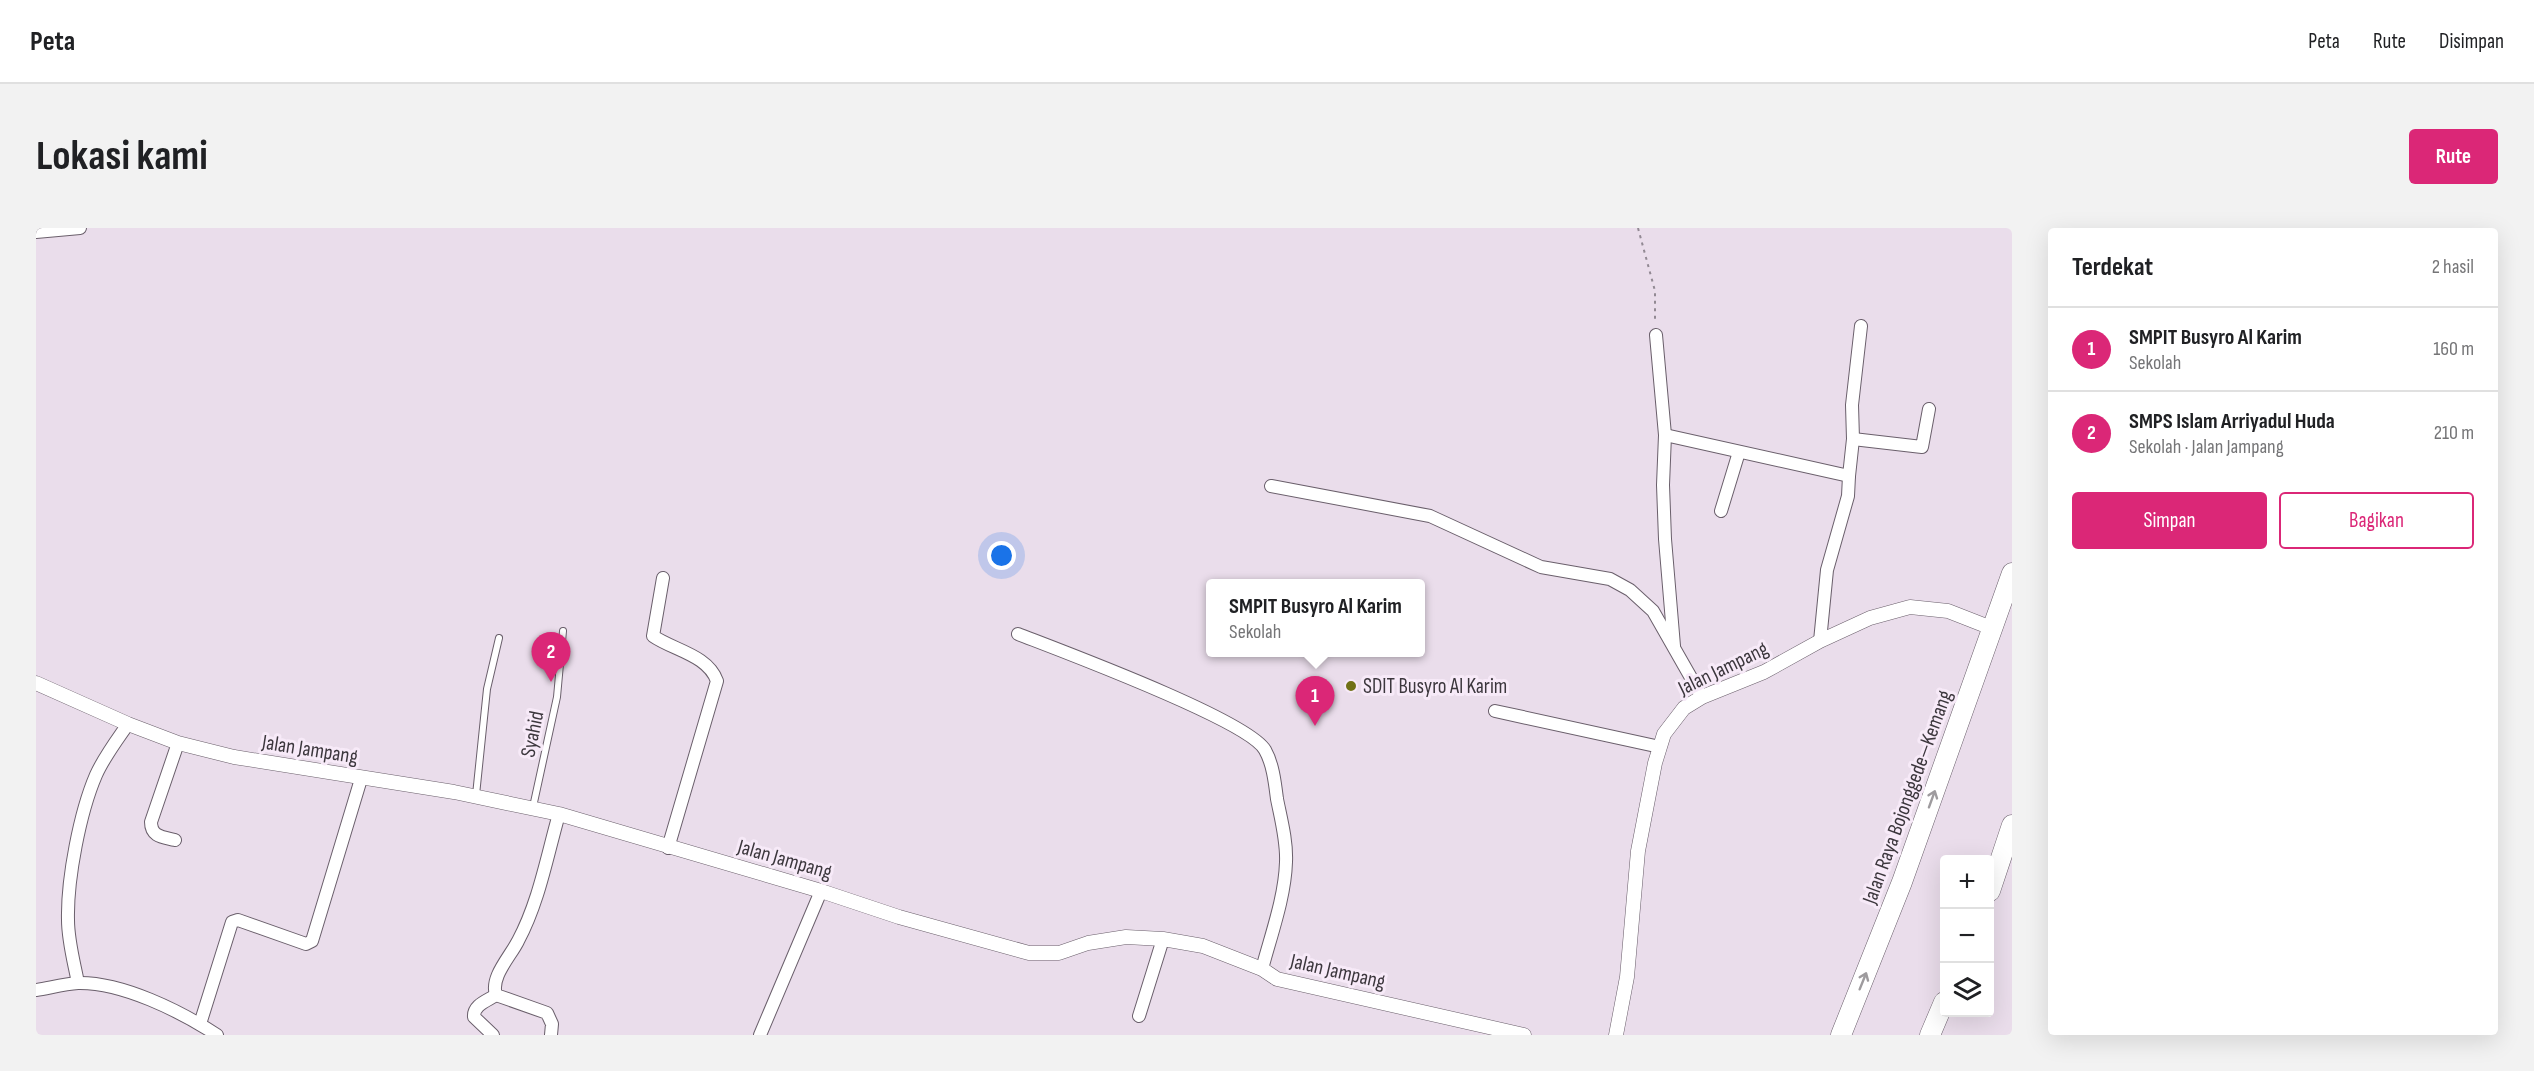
<!DOCTYPE html>
<html lang="id">
<meta charset="utf-8">
<style>
body{margin:0;font-family:"Sofia Sans Condensed",sans-serif;background:#f2f2f2;color:#202124}
.controls{position:absolute;right:18px;bottom:18px;display:grid;overflow:hidden;border-radius:6px;box-shadow:0 6px 24px #0002}
.controls button{width:54px;height:54px;display:grid;place-items:center;padding:0;border:0;border-bottom:2px solid #e0e0e0;background:#fff;color:#202124;font:30px sans-serif}
.you{position:absolute;left:966px;top:328px;width:21px;height:21px;margin:-15px;border:4px solid #fff;border-radius:50%;background:#1a73e8;box-shadow:0 0 0 9px #1a73e833}
.badge{display:grid;place-items:center;width:39px;height:39px;border-radius:50%;background:#db2777;color:#fff;font-size:20px;font-weight:700}
.pin{position:absolute;translate:-50% -50px;filter:drop-shadow(0 2px 3px #0008)}
.pin::after{content:'';position:absolute;top:32px;width:21px;height:18px;background:inherit;clip-path:polygon(0 0,100% 0,50% 100%)}
.popup{position:absolute;left:1170px;top:351px;width:219px;height:78px;box-sizing:border-box;display:grid;place-content:center;border-radius:6px;background:#fff;filter:drop-shadow(0 2px 4px #0005);font-size:20px;white-space:nowrap;color:#757577}
.popup b{font-size:22px;color:#202124}
.popup::after{content:'';position:absolute;left:50%;top:100%;margin-left:-12px;border:12px solid transparent;border-top-color:#fff}
.list{margin:0;padding:0;list-style:none}
h2{display:flex;justify-content:space-between;align-items:center;height:78px;margin:0;padding:0 24px;font-size:26px}
h2 small{font-size:20px;font-weight:400;color:#757577}
.list li{display:grid;grid-template-columns:39px 1fr auto;gap:18px;align-items:center;box-sizing:border-box;height:84px;padding:0 24px;border-top:2px solid #e0e0e0}
.list b{display:block;font-size:22px;white-space:nowrap}
.list p{margin:0;font-size:20px;white-space:nowrap;color:#757577}
.list em{font-size:20px;font-style:normal;color:#757577}
.actions{display:flex;gap:12px;padding:18px 24px}
.actions a{flex:1;padding:14px 0;border:2px solid #db2777;border-radius:6px;text-align:center;font-size:21px;color:#db2777}
.actions .main{background:#db2777;color:#fff}
.icon{flex:none;width:33px;height:33px;fill:none;stroke:currentColor;stroke-width:2;stroke-linecap:round;stroke-linejoin:round}
.map{position:relative;flex:none;width:1976px;height:807px;overflow:hidden;border-radius:6px}
header{display:flex;align-items:center;gap:36px;box-sizing:border-box;height:84px;padding:0 30px;background:#fff;border-bottom:2px solid #e0e0e0}
header strong{font-size:28px}
nav{display:flex;gap:33px;margin-inline-start:auto;font-size:21px}
.intro{display:flex;align-items:center;justify-content:space-between;box-sizing:border-box;height:144px;padding:0 36px}
h1{margin:0;font-size:42px}
.button{padding:15px 27px;border-radius:6px;background:#db2777;color:#fff;font-size:21px;font-weight:700}
main{display:flex;gap:36px;padding:0 36px}
aside{flex:1;background:#fff;border-radius:6px;box-shadow:0 6px 24px #0002}
.map>svg:first-child{display:block}
</style>
<header>
<strong>Peta</strong>
<nav><a>Peta</a><a>Rute</a><a>Disimpan</a></nav>
</header>
<div class="intro"><h1>Lokasi kami</h1><a class="button">Rute</a></div>
<main>
<div class="map">
<svg width="1976" height="807" viewBox="0 0 1976 807">
<rect width="100%" height="100%" fill="#eaddeb"/>
<g fill="none" stroke-linecap="round" stroke-linejoin="round">
<g stroke="#6a5f6b" stroke-width="8">
<g id="service">
<polyline points="440,567 451,461 463,410"/>
<polyline points="497,579 521,469 527,403"/>
</g>
</g>
<g stroke="#6a5f6b" stroke-width="14">
<g id="minor">
<polyline points="0,4 44,0"/>
<polyline points="1620,107 1629,207 1627,257 1629,311 1638,418"/>
<polyline points="1629,207 1813,248 1817,211 1816,177 1825,98"/>
<polyline points="1817,211 1886,219 1893,181"/>
<polyline points="1235,258 1394,288 1505,339 1574,351 1594,362 1617,383 1666,469"/>
<polyline points="1685,283 1703,224"/>
<path d="M627 350 617 408C637 422 672 427 681 453L632 620"/>
<path d="M982 406C1023 422 1212 492 1229 522 1237 536 1239 555 1241 571 1245 591 1251 613 1250 634 1249 669 1235 707 1226 741"/>
<polyline points="1784,413 1791,342 1812,268 1813,248"/>
<polyline points="1459,483 1624,519"/>
<path d="M139 612C127 609 115 609 115 594L142 515"/>
<path d="M42 755C38 734 32 713 32 692 31 651 44 584 60 547 68 529 81 512 92 496"/>
<path d="M0 762C13 760 28 756 42 755 86 754 144 783 181 807"/>
<polyline points="1103,788 1127,711"/>
<polyline points="164,796 196,694 202,692 270,716 276,713 325,551"/>
<path d="M457 807 438 789C437 777 451 773 460 767"/>
<path d="M515 807 516 796 511 785 460 767C454 749 474 729 482 713 503 674 511 628 523 586"/>
<polyline points="724,807 785,663"/>
</g>
</g>
<g stroke="#6a5f6b" stroke-width="15">
<g id="tertiary">
<polyline points="0,455 92,496 142,515 198,529 418,564 523,586 785,663 863,689 993,725 1023,725 1052,715 1090,709 1127,711 1167,718 1226,741 1241,751 1488,807"/>
<polyline points="1580,807 1591,749 1602,623 1619,535 1628,506 1648,480 1666,469 1728,444 1784,413 1834,390 1874,379 1912,383 1958,401"/>
</g>
</g>
<g stroke="#6a5f6b" stroke-width="21">
<g id="trunk">
<polyline points="1954,663 1976,597"/>
<polyline points="1805,807 1866,654 1976,345"/>
<polyline points="1894,807 1908,774"/>
</g>
</g>
<polyline stroke="#928993" stroke-width="2" stroke-dasharray="3 4.5" stroke-linecap="butt" points="1602,0 1619,63 1619,94"/>
<use href="#service" stroke="#fff" stroke-width="6"/>
<use href="#minor" stroke="#fff" stroke-width="12"/>
<use href="#tertiary" stroke="#fff" stroke-width="14"/>
<use href="#trunk" stroke="#fff" stroke-width="20"/>
</g>
<defs><path id="oneway-shaft" d="M-6 0H5M1.5-3L5.5 0L1.5 3" fill="none" stroke-width="1.6" stroke-linecap="round" stroke-linejoin="round" transform="scale(1.5)"/></defs>
<g stroke="#9e9b9e">
<use href="#oneway-shaft" transform="translate(1896 571) rotate(-70)"/>
<use href="#oneway-shaft" transform="translate(1827 753) rotate(-68)"/>
</g>
<circle fill="#707115" stroke="#f7eaf8" stroke-width="2" cx="1315" cy="458" r="6"/>
<g text-anchor="middle" stroke-width="6" stroke-linejoin="round" paint-order="stroke">
<g font-size="21" fill="#3c373d" stroke="#f7eaf8">
<text transform="translate(1687 440) rotate(-26)" y="7">Jalan Jampang</text>
<text transform="translate(496 506) rotate(-78)" y="7">Syahid</text>
<text transform="translate(274 521) rotate(9)" y="7">Jalan Jampang</text>
<text transform="translate(1871 569) rotate(-70)" y="7">Jalan Raya Bojonggede—Kemang</text>
<text transform="translate(749 631) rotate(16)" y="7">Jalan Jampang</text>
<text transform="translate(1302 743) rotate(13)" y="7">Jalan Jampang</text>
</g>
<g font-size="21" fill="#3c373d" stroke="#f7eaf8" text-anchor="start">
<text x="1327" y="465">SDIT Busyro Al Karim</text>
</g>
</g>
</svg>
<div class="controls">
<button>+</button>
<button>−</button>
<button><svg class="icon" aria-label="layers" viewBox="0 0 24 24"><path d="M12 4l9 5-9 5-9-5zM3 14l9 5 9-5"/></svg></button>
</div>
<div class="you"></div>
<div class="pin badge" style="left:1279px;top:498px">1</div>
<div class="popup"><b>SMPIT Busyro Al Karim</b>Sekolah</div>
<div class="pin badge" style="left:515px;top:454px">2</div>
</div>
<aside>
<h2>Terdekat<small>2 hasil</small></h2>
<ul class="list">
<li><span class="badge">1</span><div><b>SMPIT Busyro Al Karim</b><p>Sekolah</p></div><em>160 m</em></li>
<li><span class="badge">2</span><div><b>SMPS Islam Arriyadul Huda</b><p>Sekolah · Jalan Jampang</p></div><em>210 m</em></li>
</ul>
<div class="actions"><a class="main">Simpan</a><a>Bagikan</a></div>
</aside>
</main>
